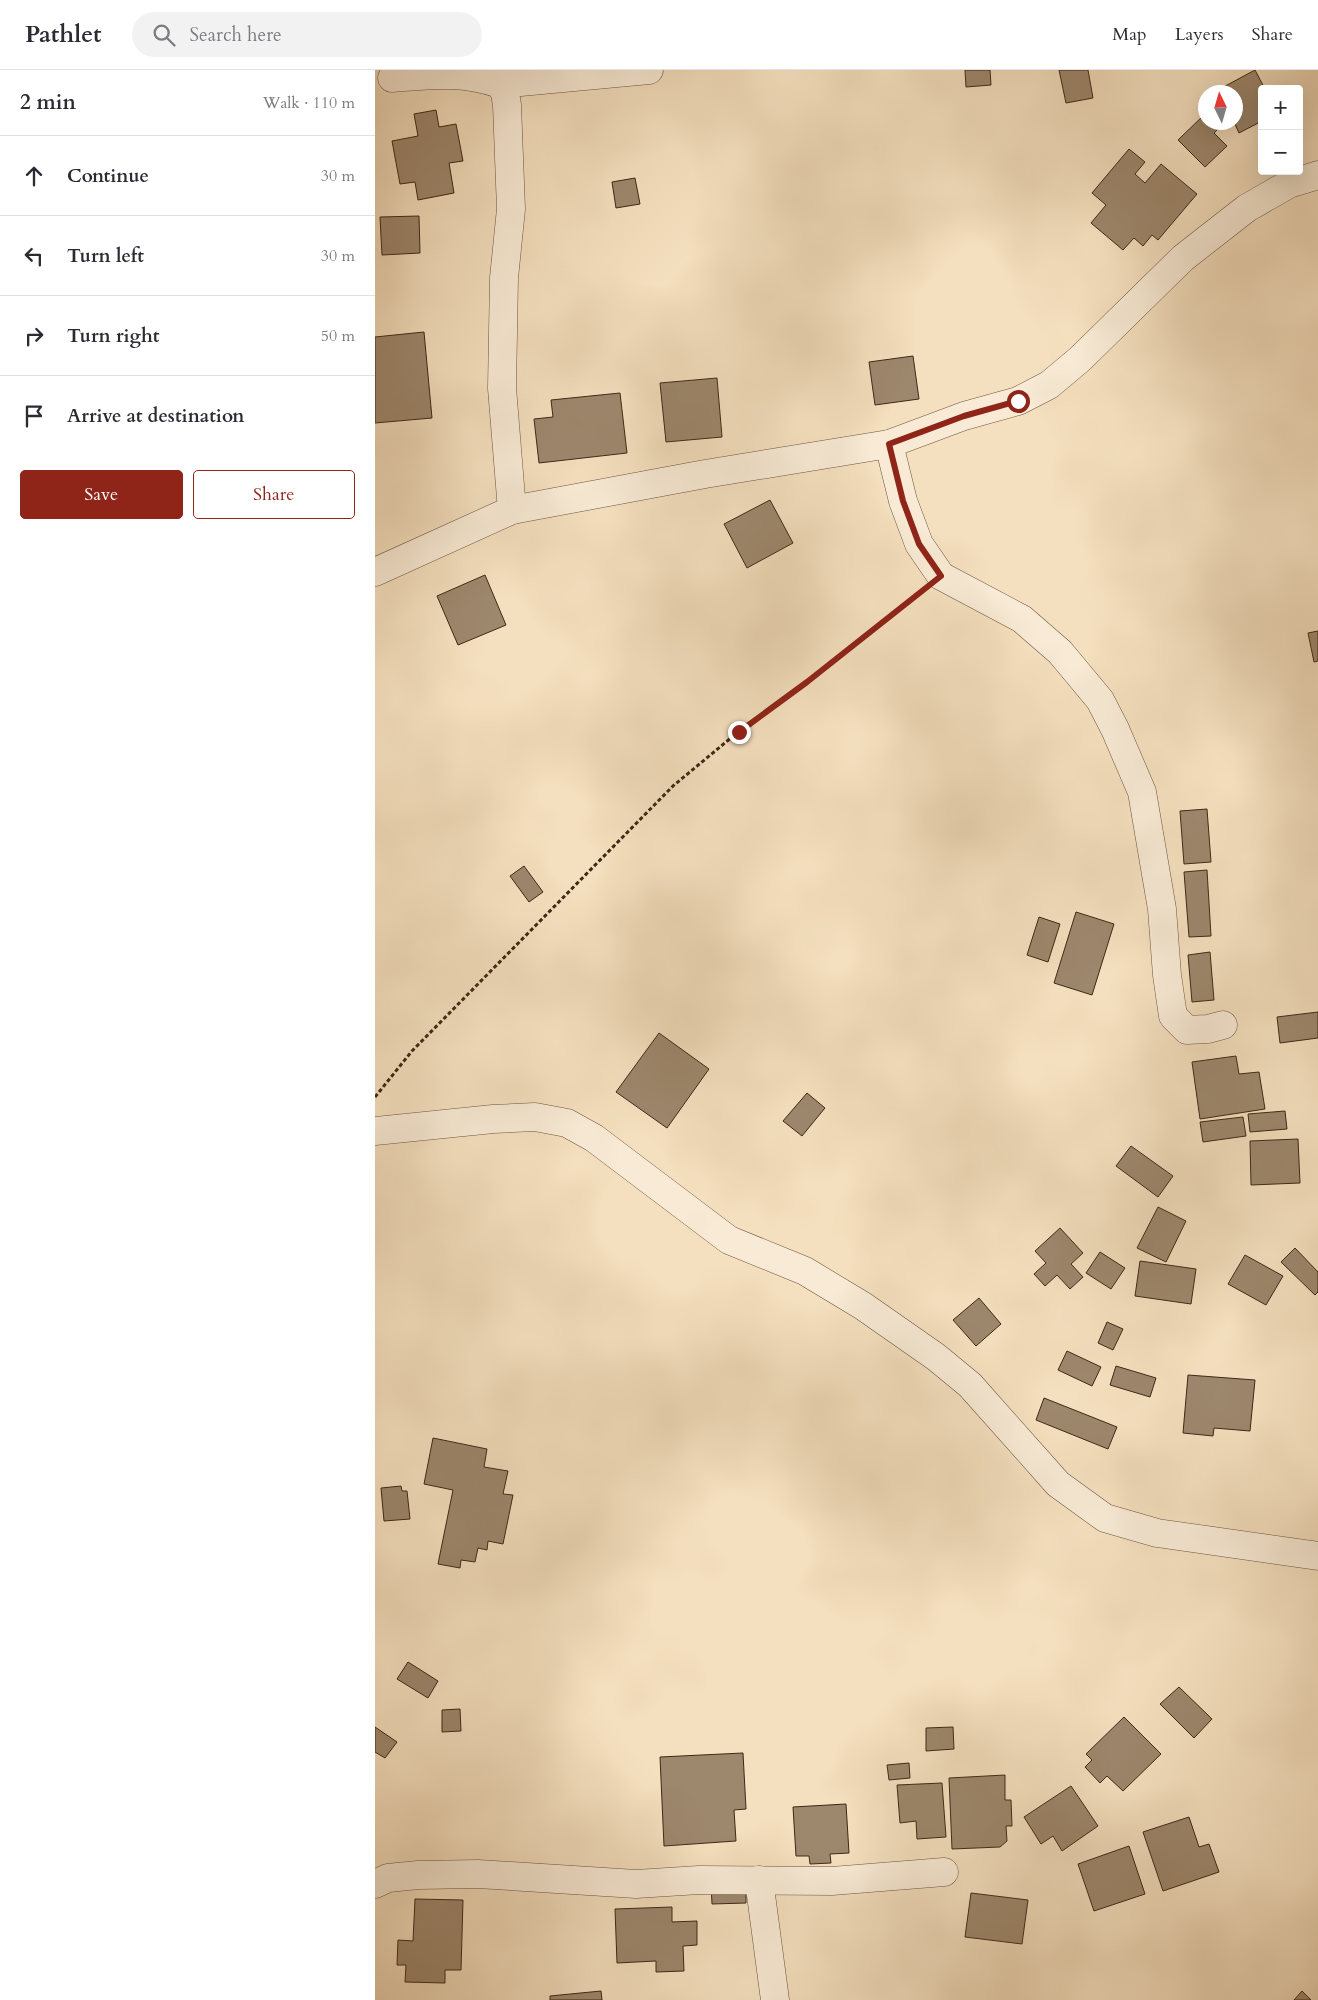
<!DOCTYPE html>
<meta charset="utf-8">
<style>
body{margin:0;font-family:Cardo,serif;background:#f2f2f3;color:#2b2b33}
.controls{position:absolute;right:15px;top:15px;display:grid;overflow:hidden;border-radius:5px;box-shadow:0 5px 20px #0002}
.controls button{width:45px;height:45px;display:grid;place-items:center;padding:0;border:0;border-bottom:1px solid #e1e1e2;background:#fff;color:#2b2b33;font:25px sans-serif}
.compass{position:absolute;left:823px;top:15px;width:45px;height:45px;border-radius:50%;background:#fff;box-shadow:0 5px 20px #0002;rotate:355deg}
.stop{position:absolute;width:15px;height:15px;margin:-11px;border:4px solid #8f2418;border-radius:50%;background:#fff}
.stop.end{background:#8f2418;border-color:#fff;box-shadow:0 1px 5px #0008}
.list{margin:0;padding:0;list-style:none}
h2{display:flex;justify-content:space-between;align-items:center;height:65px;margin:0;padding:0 20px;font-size:21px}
h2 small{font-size:16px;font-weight:400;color:#7c7c81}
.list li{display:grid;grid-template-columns:32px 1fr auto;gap:15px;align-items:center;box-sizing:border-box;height:80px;padding:0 20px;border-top:1px solid #e1e1e2}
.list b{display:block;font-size:19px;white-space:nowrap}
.list em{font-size:16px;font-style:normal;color:#7c7c81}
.actions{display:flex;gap:10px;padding:15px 20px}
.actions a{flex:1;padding:11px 0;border:1px solid #8f2418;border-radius:5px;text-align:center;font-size:18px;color:#8f2418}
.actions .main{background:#8f2418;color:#fff}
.icon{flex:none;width:28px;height:28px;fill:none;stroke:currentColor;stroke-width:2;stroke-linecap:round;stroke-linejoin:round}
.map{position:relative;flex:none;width:943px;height:1930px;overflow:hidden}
header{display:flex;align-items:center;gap:30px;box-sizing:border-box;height:70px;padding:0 25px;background:#fff;border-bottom:1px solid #e1e1e2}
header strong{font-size:24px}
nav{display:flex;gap:28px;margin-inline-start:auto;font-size:18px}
.search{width:350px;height:45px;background:#f2f2f3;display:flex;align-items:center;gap:12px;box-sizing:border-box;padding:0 18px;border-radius:28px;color:#7c7c81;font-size:19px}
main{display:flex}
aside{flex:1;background:#fff}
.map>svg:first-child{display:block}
</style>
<header>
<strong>Pathlet</strong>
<div class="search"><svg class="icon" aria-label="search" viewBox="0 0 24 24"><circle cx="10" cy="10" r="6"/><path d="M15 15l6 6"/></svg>Search here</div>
<nav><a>Map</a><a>Layers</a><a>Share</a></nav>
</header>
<main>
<aside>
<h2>2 min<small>Walk · 110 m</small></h2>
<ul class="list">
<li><svg class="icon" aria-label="ahead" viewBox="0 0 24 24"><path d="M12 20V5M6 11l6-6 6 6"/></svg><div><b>Continue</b></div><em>30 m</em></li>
<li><svg class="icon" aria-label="left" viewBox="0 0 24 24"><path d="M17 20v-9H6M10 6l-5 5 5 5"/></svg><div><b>Turn left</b></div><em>30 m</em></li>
<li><svg class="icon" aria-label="right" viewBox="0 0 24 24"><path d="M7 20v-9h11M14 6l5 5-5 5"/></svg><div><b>Turn right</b></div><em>50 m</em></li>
<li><svg class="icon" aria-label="arrive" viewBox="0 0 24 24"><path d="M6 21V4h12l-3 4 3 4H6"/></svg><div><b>Arrive at destination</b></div></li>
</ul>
<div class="actions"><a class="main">Save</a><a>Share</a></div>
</aside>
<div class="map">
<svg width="943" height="1930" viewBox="0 0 943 1930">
<rect width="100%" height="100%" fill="#f4dfbe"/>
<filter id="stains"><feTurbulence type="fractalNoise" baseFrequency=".004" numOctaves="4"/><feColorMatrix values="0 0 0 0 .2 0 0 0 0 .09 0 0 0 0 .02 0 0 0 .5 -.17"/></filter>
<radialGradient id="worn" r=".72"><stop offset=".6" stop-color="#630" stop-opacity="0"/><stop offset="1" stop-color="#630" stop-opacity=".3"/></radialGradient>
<g fill="#9d876d" stroke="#3e2816">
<polygon points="590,0 615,0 616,15 591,17"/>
<polygon points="684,0 713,0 718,28 691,33"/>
<polygon points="880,0 890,19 887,19 887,51 864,63 859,52 861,52 861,22 842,22 841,21"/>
<polygon points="61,40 64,57 81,54 88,91 74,93 79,123 43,130 40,112 25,114 17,71 43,66 39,44"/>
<polygon points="831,43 831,52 843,52 846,56 839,63 852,76 830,97 803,70"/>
<polygon points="754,79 770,92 760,104 770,113 786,94 822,124 783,170 777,165 768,176 759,168 748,180 716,153 731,135 717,123"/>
<polygon points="260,108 265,134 241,138 237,112"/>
<polygon points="44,146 45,183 7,185 5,147"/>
<polygon points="49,262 57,348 0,353 0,267"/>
<polygon points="538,286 544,329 500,335 494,292"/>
<polygon points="342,308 347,367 291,372 285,313"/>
<polygon points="245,323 252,383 164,393 159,349 178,347 176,330"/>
<polygon points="395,430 418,473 372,498 349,454"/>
<polygon points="110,505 131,555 83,575 62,526"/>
<polygon points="943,561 943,591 939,592 933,563"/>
<polygon points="832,739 836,792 809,794 805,741"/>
<polygon points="149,796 168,822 154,832 135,806"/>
<polygon points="832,800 836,866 814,867 809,802"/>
<polygon points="701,842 739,854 717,925 679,913"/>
<polygon points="664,847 685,854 673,892 652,885"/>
<polygon points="835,882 839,930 817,932 813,885"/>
<polygon points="943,942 943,968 905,973 902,947"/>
<polygon points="284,963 334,999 292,1058 241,1022"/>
<polygon points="861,986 864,1004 884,1002 890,1039 825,1049 817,992"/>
<polygon points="432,1023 450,1038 427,1066 408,1051"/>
<polygon points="910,1041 912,1059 875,1062 873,1044"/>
<polygon points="868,1047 871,1066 828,1072 825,1052"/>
<polygon points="923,1069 925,1113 876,1115 875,1071"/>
<polygon points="756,1076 798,1106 783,1127 741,1096"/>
<polygon points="783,1137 811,1151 791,1192 762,1178"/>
<polygon points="685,1158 708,1183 696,1194 708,1207 695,1219 682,1205 670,1216 659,1204 671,1193 660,1181"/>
<polygon points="920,1178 943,1202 943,1222 940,1225 906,1192"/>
<polygon points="725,1182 750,1198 736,1219 711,1203"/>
<polygon points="870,1185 908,1206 891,1235 853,1214"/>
<polygon points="765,1191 821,1199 816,1234 760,1226"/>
<polygon points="604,1228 626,1254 601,1276 578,1250"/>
<polygon points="732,1252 748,1259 738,1280 723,1273"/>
<polygon points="692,1281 726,1297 717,1316 683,1300"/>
<polygon points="741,1296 781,1308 775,1327 735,1315"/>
<polygon points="813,1305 880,1310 875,1361 839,1358 838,1366 808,1363"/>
<polygon points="669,1328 742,1357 733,1379 661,1350"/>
<polygon points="58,1368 112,1379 109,1397 133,1401 128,1424 138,1425 128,1474 113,1471 112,1480 103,1478 100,1492 86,1490 85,1498 63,1494 78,1420 49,1414"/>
<polygon points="26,1416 27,1421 32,1421 35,1449 9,1451 6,1418"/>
<polygon points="33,1592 63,1611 53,1628 22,1609"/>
<polygon points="804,1617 837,1649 819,1668 785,1634"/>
<polygon points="85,1639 86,1661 67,1662 67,1640"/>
<polygon points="749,1647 786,1684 748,1721 732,1706 725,1713 710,1697 717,1690 711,1684"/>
<polygon points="0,1657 22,1672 10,1688 0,1682"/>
<polygon points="578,1657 579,1679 551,1681 551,1658"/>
<polygon points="368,1683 371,1739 359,1740 361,1771 289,1776 285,1687"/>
<polygon points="534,1693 535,1708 514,1710 512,1695"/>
<polygon points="630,1705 630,1730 636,1730 637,1756 631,1756 632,1771 625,1777 577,1779 574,1708"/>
<polygon points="567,1713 571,1767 542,1769 541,1751 525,1753 522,1715"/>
<polygon points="696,1716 723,1756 687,1781 678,1766 666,1774 649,1747"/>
<polygon points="471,1734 474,1783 455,1784 456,1793 435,1794 434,1786 421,1786 418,1737"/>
<polygon points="814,1747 824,1777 834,1774 844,1802 788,1821 768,1762"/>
<polygon points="754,1776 770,1824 719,1841 703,1794"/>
<polygon points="371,1813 371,1833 337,1834 336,1814"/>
<polygon points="596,1823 653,1830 647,1874 590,1867"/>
<polygon points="40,1829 88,1830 86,1900 70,1900 70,1913 30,1912 31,1895 22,1895 23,1870 38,1871"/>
<polygon points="297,1837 297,1852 322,1851 322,1875 308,1876 309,1901 281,1902 281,1891 242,1893 240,1839"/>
<polygon points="226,1921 227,1930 175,1930 175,1926"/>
<polygon points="927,1921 936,1930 919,1930"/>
</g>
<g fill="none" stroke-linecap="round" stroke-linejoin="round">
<g stroke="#6c5640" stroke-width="29">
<g id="minor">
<path d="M17 8C57 5 86 1 125 14L130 23 132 35 136 139 129 208 127 318 137 440"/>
<polyline points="125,14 274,0"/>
<polyline points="514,374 528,431 544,474 566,506 647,549 685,582 725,630 740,659 767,722 787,839 792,905 798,946 812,960 833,959 848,955"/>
<polyline points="0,502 137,440 330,404 514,374 589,346 643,331 674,315 705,289 808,188 872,138 914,114 943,105"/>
<polyline points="0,1061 118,1049 160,1047 192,1053 219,1068 354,1170 430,1201 488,1236 561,1287 595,1315 683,1414 730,1448 782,1463 943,1486"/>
<polyline points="384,1810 400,1930"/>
<polyline points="0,1814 13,1808 43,1805 103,1804 261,1814 324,1810 457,1811 569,1802"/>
</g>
</g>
<polyline stroke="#3e2816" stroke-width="3" stroke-dasharray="4 2.5" stroke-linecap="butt" points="0,1027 37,981 298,716 363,662 432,612 543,525"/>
<use href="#minor" stroke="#f8ead5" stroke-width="28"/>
</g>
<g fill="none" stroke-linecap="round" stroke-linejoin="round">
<polyline stroke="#8f2418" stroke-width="6" points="364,662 432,612 566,506 544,474 528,431 514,374 589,346 643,331"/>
</g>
<rect width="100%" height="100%" filter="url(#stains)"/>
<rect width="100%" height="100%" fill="url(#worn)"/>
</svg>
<div class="controls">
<button>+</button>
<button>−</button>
</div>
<svg class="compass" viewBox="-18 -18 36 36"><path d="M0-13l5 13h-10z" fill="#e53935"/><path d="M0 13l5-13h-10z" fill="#7c7c81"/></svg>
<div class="stop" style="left:643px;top:331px"></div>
<div class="stop end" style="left:364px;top:662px"></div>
</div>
</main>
